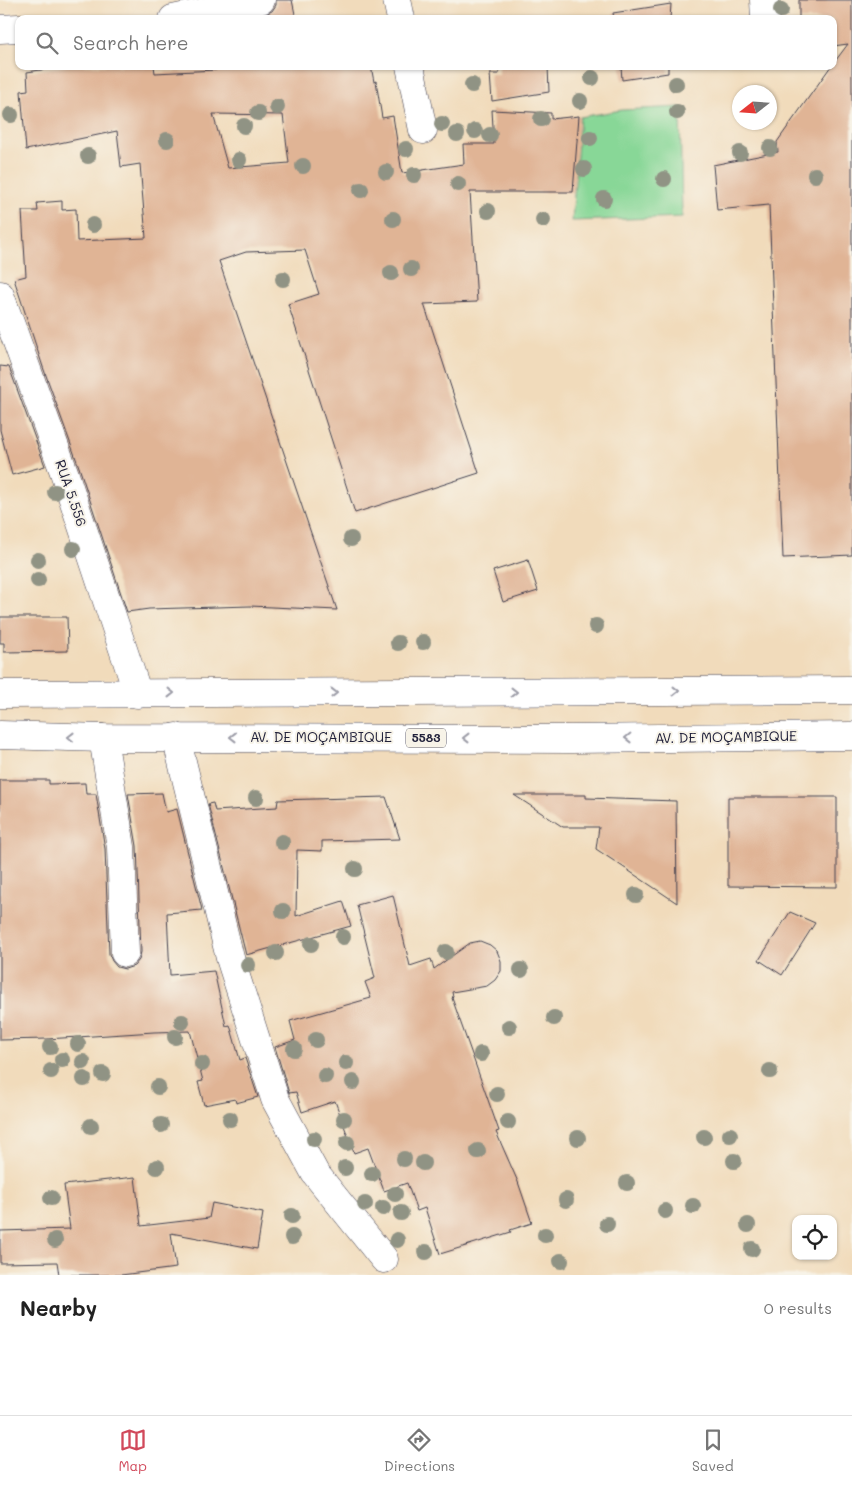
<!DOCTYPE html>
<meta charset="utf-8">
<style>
body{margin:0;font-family:Mali,sans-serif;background:#f2f2f2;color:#222}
.controls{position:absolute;right:15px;bottom:15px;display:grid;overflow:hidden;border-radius:10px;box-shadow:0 1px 4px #0004}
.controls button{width:45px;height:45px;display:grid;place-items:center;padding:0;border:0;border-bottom:1px solid #e0e0e0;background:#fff;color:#222;font:25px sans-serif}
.compass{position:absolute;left:732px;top:85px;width:45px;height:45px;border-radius:50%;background:#fff;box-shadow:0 1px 4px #0004;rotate:253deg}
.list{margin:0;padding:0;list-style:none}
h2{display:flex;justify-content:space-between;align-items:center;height:65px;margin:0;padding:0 20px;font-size:21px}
h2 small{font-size:16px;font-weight:400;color:#767676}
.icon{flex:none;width:28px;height:28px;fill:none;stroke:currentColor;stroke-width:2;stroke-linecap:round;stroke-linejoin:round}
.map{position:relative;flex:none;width:852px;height:1275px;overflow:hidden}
.search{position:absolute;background:#fff;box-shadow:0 1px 4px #0004;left:15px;right:15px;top:15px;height:55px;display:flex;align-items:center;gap:12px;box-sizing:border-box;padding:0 18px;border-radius:10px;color:#767676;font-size:19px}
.sheet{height:140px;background:#fff}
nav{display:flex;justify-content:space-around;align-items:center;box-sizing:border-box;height:70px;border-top:1px solid #e0e0e0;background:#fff;font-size:14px;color:#767676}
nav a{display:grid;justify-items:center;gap:2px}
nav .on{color:#d1495b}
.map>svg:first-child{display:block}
</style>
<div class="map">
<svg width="852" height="1275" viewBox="0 0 852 1275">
<rect width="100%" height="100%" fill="#f7f3e8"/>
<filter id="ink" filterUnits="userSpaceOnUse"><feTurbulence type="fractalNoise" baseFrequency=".02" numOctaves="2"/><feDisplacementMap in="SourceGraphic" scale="10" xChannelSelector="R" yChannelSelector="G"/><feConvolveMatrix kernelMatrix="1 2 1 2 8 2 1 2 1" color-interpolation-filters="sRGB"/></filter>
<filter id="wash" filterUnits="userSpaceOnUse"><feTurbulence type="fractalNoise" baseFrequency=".0096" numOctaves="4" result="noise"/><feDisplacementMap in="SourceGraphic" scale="20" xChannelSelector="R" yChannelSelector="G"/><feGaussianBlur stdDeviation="1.12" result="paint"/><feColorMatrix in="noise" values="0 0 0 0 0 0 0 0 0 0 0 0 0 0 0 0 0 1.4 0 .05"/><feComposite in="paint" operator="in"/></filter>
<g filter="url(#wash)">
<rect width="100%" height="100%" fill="#f1dbbb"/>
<polygon fill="#88d797" stroke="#557c69" points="680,107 682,217 572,221 580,117 622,110"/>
<g id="blocks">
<g fill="#e0b495" fill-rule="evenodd">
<polygon points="276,0 292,0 296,19 260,19 260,16 272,11 276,5"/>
<polygon points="799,0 852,0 852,555 783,558 769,205 717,210 713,165 778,152 777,142 831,66 833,66 833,64 848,44 833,46 833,19 799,19"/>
<polygon points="671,4 670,19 614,19 613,13"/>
<path d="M67 66H154L155 73 216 70V66H371L374 82 376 81 382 118 393 116 402 173 464 164 463 144H494L492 110 551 113V119L579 116 573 192H470L477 302 424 304 479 473 355 513 288 304 319 294 305 250 246 252 219 261 337 610 250 606 149 609 127 612 79 467 43 367 14 279 26 276 22 211H38L37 203 62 201V210L76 209 77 241 146 238 140 164 121 167 117 131 26 150 21 91 28 90 27 72ZM213 114 283 115 289 163 228 168Z"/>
<polygon points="499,66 548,66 549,92 492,101 490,74 499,74"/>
<polygon points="621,66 668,66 668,73 622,80"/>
<polygon points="0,366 9,367 45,466 12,475 0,430"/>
<polygon points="528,560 538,591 503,602 493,571"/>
<polygon points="0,617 67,617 68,651 4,652 4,643 0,643"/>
<polygon points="0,780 49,780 49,784 85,783 86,794 96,794 105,849 109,954 112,961 117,967 125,969 134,966 139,960 141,952 137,846 128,794 162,793 166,812 177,809 202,910 167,913 170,975 214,971 226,1026 230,1025 240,1060 245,1058 258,1097 236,1103 235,1099 204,1105 198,1082 203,1081 190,1031 154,1032 47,1039 0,1040"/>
<polygon points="514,795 586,795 586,798 676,801 677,903 596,849 599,827 563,827"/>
<polygon points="386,797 400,839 322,841 322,851 297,850 296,916 343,901 351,926 246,955 208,804 213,803 215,811 277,807 278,800"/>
<polygon points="728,797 837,797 837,887 728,886"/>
<polygon points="393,895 410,966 431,959 434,969 470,943 480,941 490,945 497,951 501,961 501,971 495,980 487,986 452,992 453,997 452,998 499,1131 496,1132 518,1182 532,1223 510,1230 511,1232 440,1254 425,1208 417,1211 407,1183 384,1191 368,1148 354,1153 335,1101 302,1112 296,1092 289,1093 275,1047 295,1040 290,1021 371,998 365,982 375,978 357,905"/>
<polygon points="790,912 815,923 782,975 759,960"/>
<polygon points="135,1177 141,1226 209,1218 212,1203 263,1213 257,1249 171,1233 176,1268 121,1275 59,1275 57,1262 0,1263 0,1231 70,1229 64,1185"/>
</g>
</g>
</g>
<g filter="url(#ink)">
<use href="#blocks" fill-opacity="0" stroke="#413e4e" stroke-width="1"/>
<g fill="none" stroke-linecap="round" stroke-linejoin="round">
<g stroke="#413e4e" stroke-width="29">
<g id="minor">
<polyline points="397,0 401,19"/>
<polyline points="764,0 765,19"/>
<polyline points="173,19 261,0"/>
<polyline points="0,29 19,28"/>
<polyline points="410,66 423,130"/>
<polyline points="0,295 64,472 138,694"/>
<polyline points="176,737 230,958 275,1099 315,1173 384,1259"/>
<polyline points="103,738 121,847 125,953"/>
</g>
</g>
<g stroke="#413e4e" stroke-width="29">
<g id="highway">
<polyline points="0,694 852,690"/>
<polyline points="0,735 103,738 571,739 852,736"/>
</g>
</g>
<use href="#minor" stroke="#fff" stroke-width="28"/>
<use href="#highway" stroke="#fff" stroke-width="28"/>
</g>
<g fill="#909384">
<circle cx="781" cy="10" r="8"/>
<circle cx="592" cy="78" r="8"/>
<circle cx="676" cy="84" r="8"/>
<circle cx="472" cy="85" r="8"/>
<circle cx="580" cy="101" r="8"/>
<circle cx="277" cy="107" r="8"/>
<circle cx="677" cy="112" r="8"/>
<circle cx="258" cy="113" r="8"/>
<circle cx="11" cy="115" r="8"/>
<circle cx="541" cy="119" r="8"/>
<circle cx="442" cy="124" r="8"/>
<circle cx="244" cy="126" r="8"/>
<circle cx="475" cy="131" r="8"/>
<circle cx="457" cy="134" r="8"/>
<circle cx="490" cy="135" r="8"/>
<circle cx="590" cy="138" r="8"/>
<circle cx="167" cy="140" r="8"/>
<circle cx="770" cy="148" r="8"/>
<circle cx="406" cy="149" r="8"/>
<circle cx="740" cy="153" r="8"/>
<circle cx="88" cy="156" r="8"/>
<circle cx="239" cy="160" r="8"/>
<circle cx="303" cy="166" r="8"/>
<circle cx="584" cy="169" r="8"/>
<circle cx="386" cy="172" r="8"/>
<circle cx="414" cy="175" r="8"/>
<circle cx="815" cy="175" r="8"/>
<circle cx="664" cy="179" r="8"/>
<circle cx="458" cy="184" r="8"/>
<circle cx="361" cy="190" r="8"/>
<circle cx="604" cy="199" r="8"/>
<circle cx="488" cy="211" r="8"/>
<circle cx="393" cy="219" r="8"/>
<circle cx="543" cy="220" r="8"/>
<circle cx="93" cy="225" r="8"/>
<circle cx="411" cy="269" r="8"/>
<circle cx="391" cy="273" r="8"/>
<circle cx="283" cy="279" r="8"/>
<circle cx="55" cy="492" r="8"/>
<circle cx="351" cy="539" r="8"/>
<circle cx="73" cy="549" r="8"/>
<circle cx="38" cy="560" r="8"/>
<circle cx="38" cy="580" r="8"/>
<circle cx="596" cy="626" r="8"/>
<circle cx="423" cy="642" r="8"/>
<circle cx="398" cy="643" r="8"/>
<circle cx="256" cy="798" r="8"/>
<circle cx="282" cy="842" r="8"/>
<circle cx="355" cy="869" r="8"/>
<circle cx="636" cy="895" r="8"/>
<circle cx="283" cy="911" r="8"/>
<circle cx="343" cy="937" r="8"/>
<circle cx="311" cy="944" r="8"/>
<circle cx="446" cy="952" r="8"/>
<circle cx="276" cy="953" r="8"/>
<circle cx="248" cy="965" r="8"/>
<circle cx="521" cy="970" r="8"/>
<circle cx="554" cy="1018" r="8"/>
<circle cx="182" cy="1022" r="8"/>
<circle cx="509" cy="1027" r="8"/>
<circle cx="175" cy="1037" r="8"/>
<circle cx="316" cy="1040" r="8"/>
<circle cx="78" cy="1044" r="8"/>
<circle cx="50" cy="1047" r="8"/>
<circle cx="294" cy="1049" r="8"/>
<circle cx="481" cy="1054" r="8"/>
<circle cx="62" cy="1060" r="8"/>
<circle cx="83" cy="1062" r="8"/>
<circle cx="346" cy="1063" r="8"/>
<circle cx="202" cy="1064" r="8"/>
<circle cx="51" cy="1071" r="8"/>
<circle cx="770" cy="1071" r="8"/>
<circle cx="103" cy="1074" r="8"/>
<circle cx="325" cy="1076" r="8"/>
<circle cx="84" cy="1079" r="8"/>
<circle cx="353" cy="1082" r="8"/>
<circle cx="158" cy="1087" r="8"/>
<circle cx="497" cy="1094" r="8"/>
<circle cx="230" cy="1119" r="8"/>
<circle cx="344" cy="1119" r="8"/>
<circle cx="508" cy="1122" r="8"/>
<circle cx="161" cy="1125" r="8"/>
<circle cx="91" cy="1126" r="8"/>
<circle cx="730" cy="1135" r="8"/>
<circle cx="704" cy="1137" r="8"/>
<circle cx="578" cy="1138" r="8"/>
<circle cx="314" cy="1139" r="8"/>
<circle cx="347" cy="1143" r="8"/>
<circle cx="478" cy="1151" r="8"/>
<circle cx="404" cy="1159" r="8"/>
<circle cx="734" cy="1161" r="8"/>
<circle cx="423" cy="1163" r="8"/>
<circle cx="157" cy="1167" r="8"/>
<circle cx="345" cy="1168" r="8"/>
<circle cx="372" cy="1174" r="8"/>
<circle cx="627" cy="1183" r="8"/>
<circle cx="395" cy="1194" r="8"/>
<circle cx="51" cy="1198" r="8"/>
<circle cx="566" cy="1200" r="8"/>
<circle cx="365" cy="1204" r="8"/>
<circle cx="693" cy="1206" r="8"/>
<circle cx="383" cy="1208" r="8"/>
<circle cx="665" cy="1211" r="8"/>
<circle cx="401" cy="1213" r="8"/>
<circle cx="292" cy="1216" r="8"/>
<circle cx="607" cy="1224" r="8"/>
<circle cx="748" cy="1225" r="8"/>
<circle cx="545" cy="1235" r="8"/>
<circle cx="292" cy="1237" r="8"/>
<circle cx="55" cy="1240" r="8"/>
<circle cx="397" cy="1240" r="8"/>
<circle cx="752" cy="1249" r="8"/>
<circle cx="426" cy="1252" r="8"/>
<circle cx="561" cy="1261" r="8"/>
</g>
<defs><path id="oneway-chevron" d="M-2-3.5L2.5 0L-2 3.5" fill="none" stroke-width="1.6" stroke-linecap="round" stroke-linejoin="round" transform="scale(1.25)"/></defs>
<g stroke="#9c9ca7">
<use href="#oneway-chevron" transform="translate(676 691)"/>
<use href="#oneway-chevron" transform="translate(514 692)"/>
<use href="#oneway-chevron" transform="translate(171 693)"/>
<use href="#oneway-chevron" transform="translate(334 693)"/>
<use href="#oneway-chevron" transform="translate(71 737) rotate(-179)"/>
<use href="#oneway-chevron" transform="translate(233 737) rotate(-180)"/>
<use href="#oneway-chevron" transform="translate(466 738) rotate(-180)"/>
<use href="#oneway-chevron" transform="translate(628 738) rotate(179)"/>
</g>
</g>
<g text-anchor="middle" stroke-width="4" stroke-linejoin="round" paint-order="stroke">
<rect fill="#f7f3e8" stroke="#62616f" stroke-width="1" x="406" y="728.5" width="40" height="19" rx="4"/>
<g font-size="12" font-weight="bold" fill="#22223b">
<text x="426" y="742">5583</text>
</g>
<g font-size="14" fill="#22223b" stroke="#f7f3e8">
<text transform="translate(71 493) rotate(71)" y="5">RUA 5.556</text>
<text x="321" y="742">AV. DE MOÇAMBIQUE</text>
<text transform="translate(726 737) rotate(-1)" y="5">AV. DE MOÇAMBIQUE</text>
</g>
</g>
</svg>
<div class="controls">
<button><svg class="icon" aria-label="locate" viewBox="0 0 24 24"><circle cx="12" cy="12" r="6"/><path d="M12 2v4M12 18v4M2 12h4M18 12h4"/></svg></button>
</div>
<svg class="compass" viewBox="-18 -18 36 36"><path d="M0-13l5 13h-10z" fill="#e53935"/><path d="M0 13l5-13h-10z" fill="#767676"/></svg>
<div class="search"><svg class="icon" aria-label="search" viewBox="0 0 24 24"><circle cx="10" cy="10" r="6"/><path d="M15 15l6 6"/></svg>Search here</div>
</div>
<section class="sheet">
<h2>Nearby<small>0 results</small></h2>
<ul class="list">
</ul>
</section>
<nav>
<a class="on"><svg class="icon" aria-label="map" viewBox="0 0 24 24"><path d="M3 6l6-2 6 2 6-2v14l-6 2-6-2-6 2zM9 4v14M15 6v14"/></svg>Map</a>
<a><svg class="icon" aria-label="directions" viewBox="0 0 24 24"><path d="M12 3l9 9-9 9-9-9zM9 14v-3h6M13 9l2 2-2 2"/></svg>Directions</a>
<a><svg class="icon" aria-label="saved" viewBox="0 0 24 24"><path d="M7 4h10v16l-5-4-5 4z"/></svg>Saved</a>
</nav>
